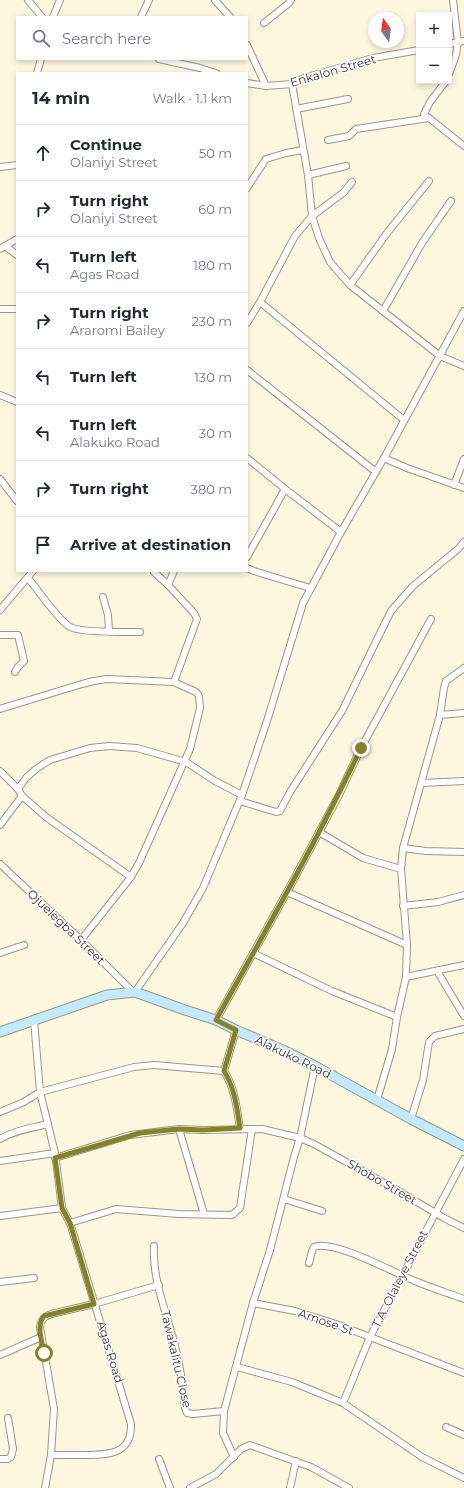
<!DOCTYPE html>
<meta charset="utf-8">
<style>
body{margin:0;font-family:Montserrat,sans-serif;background:#f2f2f3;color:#1f2937}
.controls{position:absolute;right:12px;top:12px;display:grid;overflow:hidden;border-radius:0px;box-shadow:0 2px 6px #0003}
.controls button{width:36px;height:36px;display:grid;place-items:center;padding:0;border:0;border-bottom:1px solid #e0e1e3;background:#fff;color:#1f2937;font:20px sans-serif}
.compass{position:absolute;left:368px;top:12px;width:36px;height:36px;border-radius:50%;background:#fff;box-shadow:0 2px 6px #0003;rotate:346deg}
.stop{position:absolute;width:12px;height:12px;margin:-9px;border:3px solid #85822a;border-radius:50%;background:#fff}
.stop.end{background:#85822a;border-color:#fff;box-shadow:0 1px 4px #0008}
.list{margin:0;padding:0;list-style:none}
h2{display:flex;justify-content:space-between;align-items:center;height:52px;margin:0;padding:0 16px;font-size:17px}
h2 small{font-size:13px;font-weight:400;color:#747a83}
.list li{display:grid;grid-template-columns:26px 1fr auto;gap:12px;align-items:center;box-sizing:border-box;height:56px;padding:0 16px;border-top:1px solid #e0e1e3}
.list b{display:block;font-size:15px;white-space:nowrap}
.list p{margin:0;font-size:13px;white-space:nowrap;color:#747a83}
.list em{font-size:13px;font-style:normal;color:#747a83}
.icon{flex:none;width:22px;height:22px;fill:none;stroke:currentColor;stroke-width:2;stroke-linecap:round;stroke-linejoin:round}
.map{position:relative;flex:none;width:464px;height:1488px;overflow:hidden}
.search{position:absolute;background:#fff;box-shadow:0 2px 6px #0003;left:16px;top:16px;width:232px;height:44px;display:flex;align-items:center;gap:10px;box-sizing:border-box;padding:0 14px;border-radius:0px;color:#747a83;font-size:15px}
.panel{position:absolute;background:#fff;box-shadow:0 2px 6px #0003;left:16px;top:72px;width:232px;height:500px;border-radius:0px}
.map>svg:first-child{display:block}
</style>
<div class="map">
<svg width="464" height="1488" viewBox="0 0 464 1488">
<rect width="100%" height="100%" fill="#fdf7df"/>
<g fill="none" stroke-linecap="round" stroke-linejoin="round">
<g stroke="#9d9781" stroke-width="8">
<g id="street">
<polyline points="28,0 42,17"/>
<polyline points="215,0 230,17"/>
<polyline points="53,17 60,0"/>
<polyline points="141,17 149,0"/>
<polyline points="264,23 289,3 291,0"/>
<polyline points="449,44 464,41"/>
<polyline points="247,45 266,86"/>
<polyline points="159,59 200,68 216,73"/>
<polyline points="37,73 41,59"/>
<polyline points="449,74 456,55 458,42 453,0"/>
<polyline points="446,81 430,102 424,114 464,146"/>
<polyline points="247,83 266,86 292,84 304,78 373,58 419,50"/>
<polyline points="292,84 308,175 312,216 319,238 330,262 350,285 440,356 464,366"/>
<polyline points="296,109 348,99"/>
<polyline points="328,140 349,136 356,129 429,118"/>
<polyline points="0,167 17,165"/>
<polyline points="308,175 346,166"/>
<polyline points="247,188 266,159 286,153 303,150"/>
<polyline points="5,246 17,255"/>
<polyline points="0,249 17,239"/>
<polyline points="350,285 387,233 429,181"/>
<polyline points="260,302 404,420"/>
<polyline points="0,309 17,309"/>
<polyline points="383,311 422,243 451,201"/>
<polyline points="247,323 260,302 295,236 312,216 343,193 352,182"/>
<polyline points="247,370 376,472"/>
<polyline points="0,395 17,402"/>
<polyline points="247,458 285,489 341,532"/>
<polyline points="384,458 407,468 464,488"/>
<polyline points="0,479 17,501"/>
<polyline points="454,485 464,459"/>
<polyline points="247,557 285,489"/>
<polyline points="247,568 254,571 310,588"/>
<polyline points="154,572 168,585 194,613 197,619 174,682"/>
<path d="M28 578C38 590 58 620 70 627 82 633 124 632 140 632"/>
<polyline points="168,585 174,571"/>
<polyline points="103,597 108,615 109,631"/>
<polyline points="0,610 33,571"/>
<polyline points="0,635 18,635 24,661 18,667 15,672"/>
<polyline points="0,709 82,684 94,681 107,679 174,682 196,692 199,696 200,708 190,749 139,863 131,877 81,940"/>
<polyline points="440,715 464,713"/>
<polyline points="0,771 18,789 22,796 46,817 131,877"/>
<polyline points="422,783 464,781"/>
<polyline points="18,789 26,778 36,769 50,760 90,748 109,746 137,748 186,762 215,781 242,795"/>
<polyline points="240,801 276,812 280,811 290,792 342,711 391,611 413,586 458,549 464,542"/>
<polyline points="0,825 22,796"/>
<polyline points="319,832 363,858 401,869"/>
<polyline points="403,848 426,851 464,852"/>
<polyline points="0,864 81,940 132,991"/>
<polyline points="287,892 407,945"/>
<polyline points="403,906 438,902 464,895"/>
<polyline points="0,953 24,945"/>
<polyline points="253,953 332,991 397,1017"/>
<polyline points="437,971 464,1016"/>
<polyline points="406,977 464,965"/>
<polyline points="135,992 183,923 203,888 242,795 267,721 303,603 341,532 384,458 464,311"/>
<path d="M34 1020 40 1092 55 1153 62 1208 70 1223 75 1239 131 1424C132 1454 109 1455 85 1455 74 1455 62 1455 51 1455"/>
<polyline points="216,1020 287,892 339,795 361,748 431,619"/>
<polyline points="224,1071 236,1030"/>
<polyline points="377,1100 392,1049 397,1017 406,977 407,945 401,869 403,848 440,715 444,688 446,681 464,668"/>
<path d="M0 1112 24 1102 40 1092 134 1067 154 1065 224 1071C235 1088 237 1109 240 1129"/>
<polyline points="411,1119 423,1080 429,1042 435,1036 464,1029"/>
<polyline points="179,1129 204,1214"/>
<path d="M0 1139C15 1130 32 1128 48 1124"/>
<polyline points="55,1158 130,1135 179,1129 203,1130 262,1129 300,1138 314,1144 395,1189 444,1218 464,1228"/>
<polyline points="0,1161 55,1153"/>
<polyline points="284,1199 322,1211"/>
<polyline points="0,1216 62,1208"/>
<polyline points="70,1223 116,1209 179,1214 232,1215 240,1208 252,1129"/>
<path d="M154 1246C152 1281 168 1316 176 1350 181 1369 183 1388 185 1408L187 1413 193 1414 224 1411"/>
<path d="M309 1263 312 1251 314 1247C334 1239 394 1273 415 1281 431 1288 448 1293 464 1299"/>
<polyline points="0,1282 34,1278"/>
<polyline points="253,1303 295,1311 336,1324 464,1373"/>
<polyline points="0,1355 41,1337"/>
<polyline points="237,1367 292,1382 343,1403 422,1457 464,1478"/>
<polyline points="343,1403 370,1337 464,1159"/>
<polyline points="446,1427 464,1435"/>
<polyline points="234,1457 223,1433 224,1411 253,1303 270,1250 294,1157 300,1138 315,1066"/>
<polyline points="0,1459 8,1459 11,1457 13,1449 8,1418"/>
<polyline points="159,1459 170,1488"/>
<path d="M45 1488 51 1455 54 1409 40 1327C41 1319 44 1317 51 1314L94 1304 159 1285"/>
<polyline points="190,1488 216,1474 241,1449 250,1445 311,1467 349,1488"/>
<polyline points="290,1488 296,1461"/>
</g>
</g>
<g stroke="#9d9781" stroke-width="11">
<polyline id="secondary" points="0,1032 107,995 135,992 185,1010 216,1020 236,1030 285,1051 315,1066 411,1119 464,1146"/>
</g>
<use href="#street" stroke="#fff" stroke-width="6"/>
<use href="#secondary" stroke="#c2e9fe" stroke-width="9"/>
</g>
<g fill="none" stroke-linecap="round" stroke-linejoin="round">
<path stroke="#85822a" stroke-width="5" d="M44 1353C42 1341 36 1326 44 1316L94 1304 70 1223 62 1208 55 1158 140 1133 179 1129 203 1130 240 1128C237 1109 235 1088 224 1071L236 1030 216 1020C266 930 317 841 361 748"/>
</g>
<g text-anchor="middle" stroke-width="3" stroke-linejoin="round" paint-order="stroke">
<g font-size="12" fill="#39362d" stroke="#fff">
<text transform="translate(333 71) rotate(-16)" y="4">Enkalon Street</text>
<text transform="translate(66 927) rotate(44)" y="4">Ojuelegba Street</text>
<text transform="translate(293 1057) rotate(26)" y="4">Alakuko Road</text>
<text transform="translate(382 1182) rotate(30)" y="4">Shobo Street</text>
<text transform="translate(400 1279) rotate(-63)" y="4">T.A. Olaleye Street</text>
<text transform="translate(326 1322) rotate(19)" y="4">Amose St</text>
<text transform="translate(110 1352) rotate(73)" y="4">Agas Road</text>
<text transform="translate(176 1359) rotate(77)" y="4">Tawakalitu Close</text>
</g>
</g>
</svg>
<div class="controls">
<button>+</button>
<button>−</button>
</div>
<svg class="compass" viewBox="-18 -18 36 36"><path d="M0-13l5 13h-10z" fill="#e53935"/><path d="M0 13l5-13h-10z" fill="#747a83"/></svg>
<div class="stop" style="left:44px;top:1353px"></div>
<div class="stop end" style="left:361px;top:748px"></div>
<div class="search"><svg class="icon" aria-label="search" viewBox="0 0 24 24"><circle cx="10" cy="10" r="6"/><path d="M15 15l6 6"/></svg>Search here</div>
<section class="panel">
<h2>14 min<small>Walk · 1.1 km</small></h2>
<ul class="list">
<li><svg class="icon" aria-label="ahead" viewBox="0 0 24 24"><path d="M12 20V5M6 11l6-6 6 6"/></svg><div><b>Continue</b><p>Olaniyi Street</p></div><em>50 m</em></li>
<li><svg class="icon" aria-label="right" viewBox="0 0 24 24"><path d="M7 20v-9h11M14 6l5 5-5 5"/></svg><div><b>Turn right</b><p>Olaniyi Street</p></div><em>60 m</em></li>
<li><svg class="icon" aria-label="left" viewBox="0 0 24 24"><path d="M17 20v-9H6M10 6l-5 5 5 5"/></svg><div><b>Turn left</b><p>Agas Road</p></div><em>180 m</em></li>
<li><svg class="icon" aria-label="right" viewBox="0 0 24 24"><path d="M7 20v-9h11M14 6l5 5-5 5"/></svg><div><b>Turn right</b><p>Araromi Bailey</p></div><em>230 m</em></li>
<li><svg class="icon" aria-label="left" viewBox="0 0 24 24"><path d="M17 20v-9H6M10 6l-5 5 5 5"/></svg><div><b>Turn left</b></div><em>130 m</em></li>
<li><svg class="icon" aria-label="left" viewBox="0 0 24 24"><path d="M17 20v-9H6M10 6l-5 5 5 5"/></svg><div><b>Turn left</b><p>Alakuko Road</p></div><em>30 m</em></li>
<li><svg class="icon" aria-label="right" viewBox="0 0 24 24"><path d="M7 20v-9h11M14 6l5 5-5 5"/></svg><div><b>Turn right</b></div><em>380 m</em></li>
<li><svg class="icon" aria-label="arrive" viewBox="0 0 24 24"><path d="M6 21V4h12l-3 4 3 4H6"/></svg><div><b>Arrive at destination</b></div></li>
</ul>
</section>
</div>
